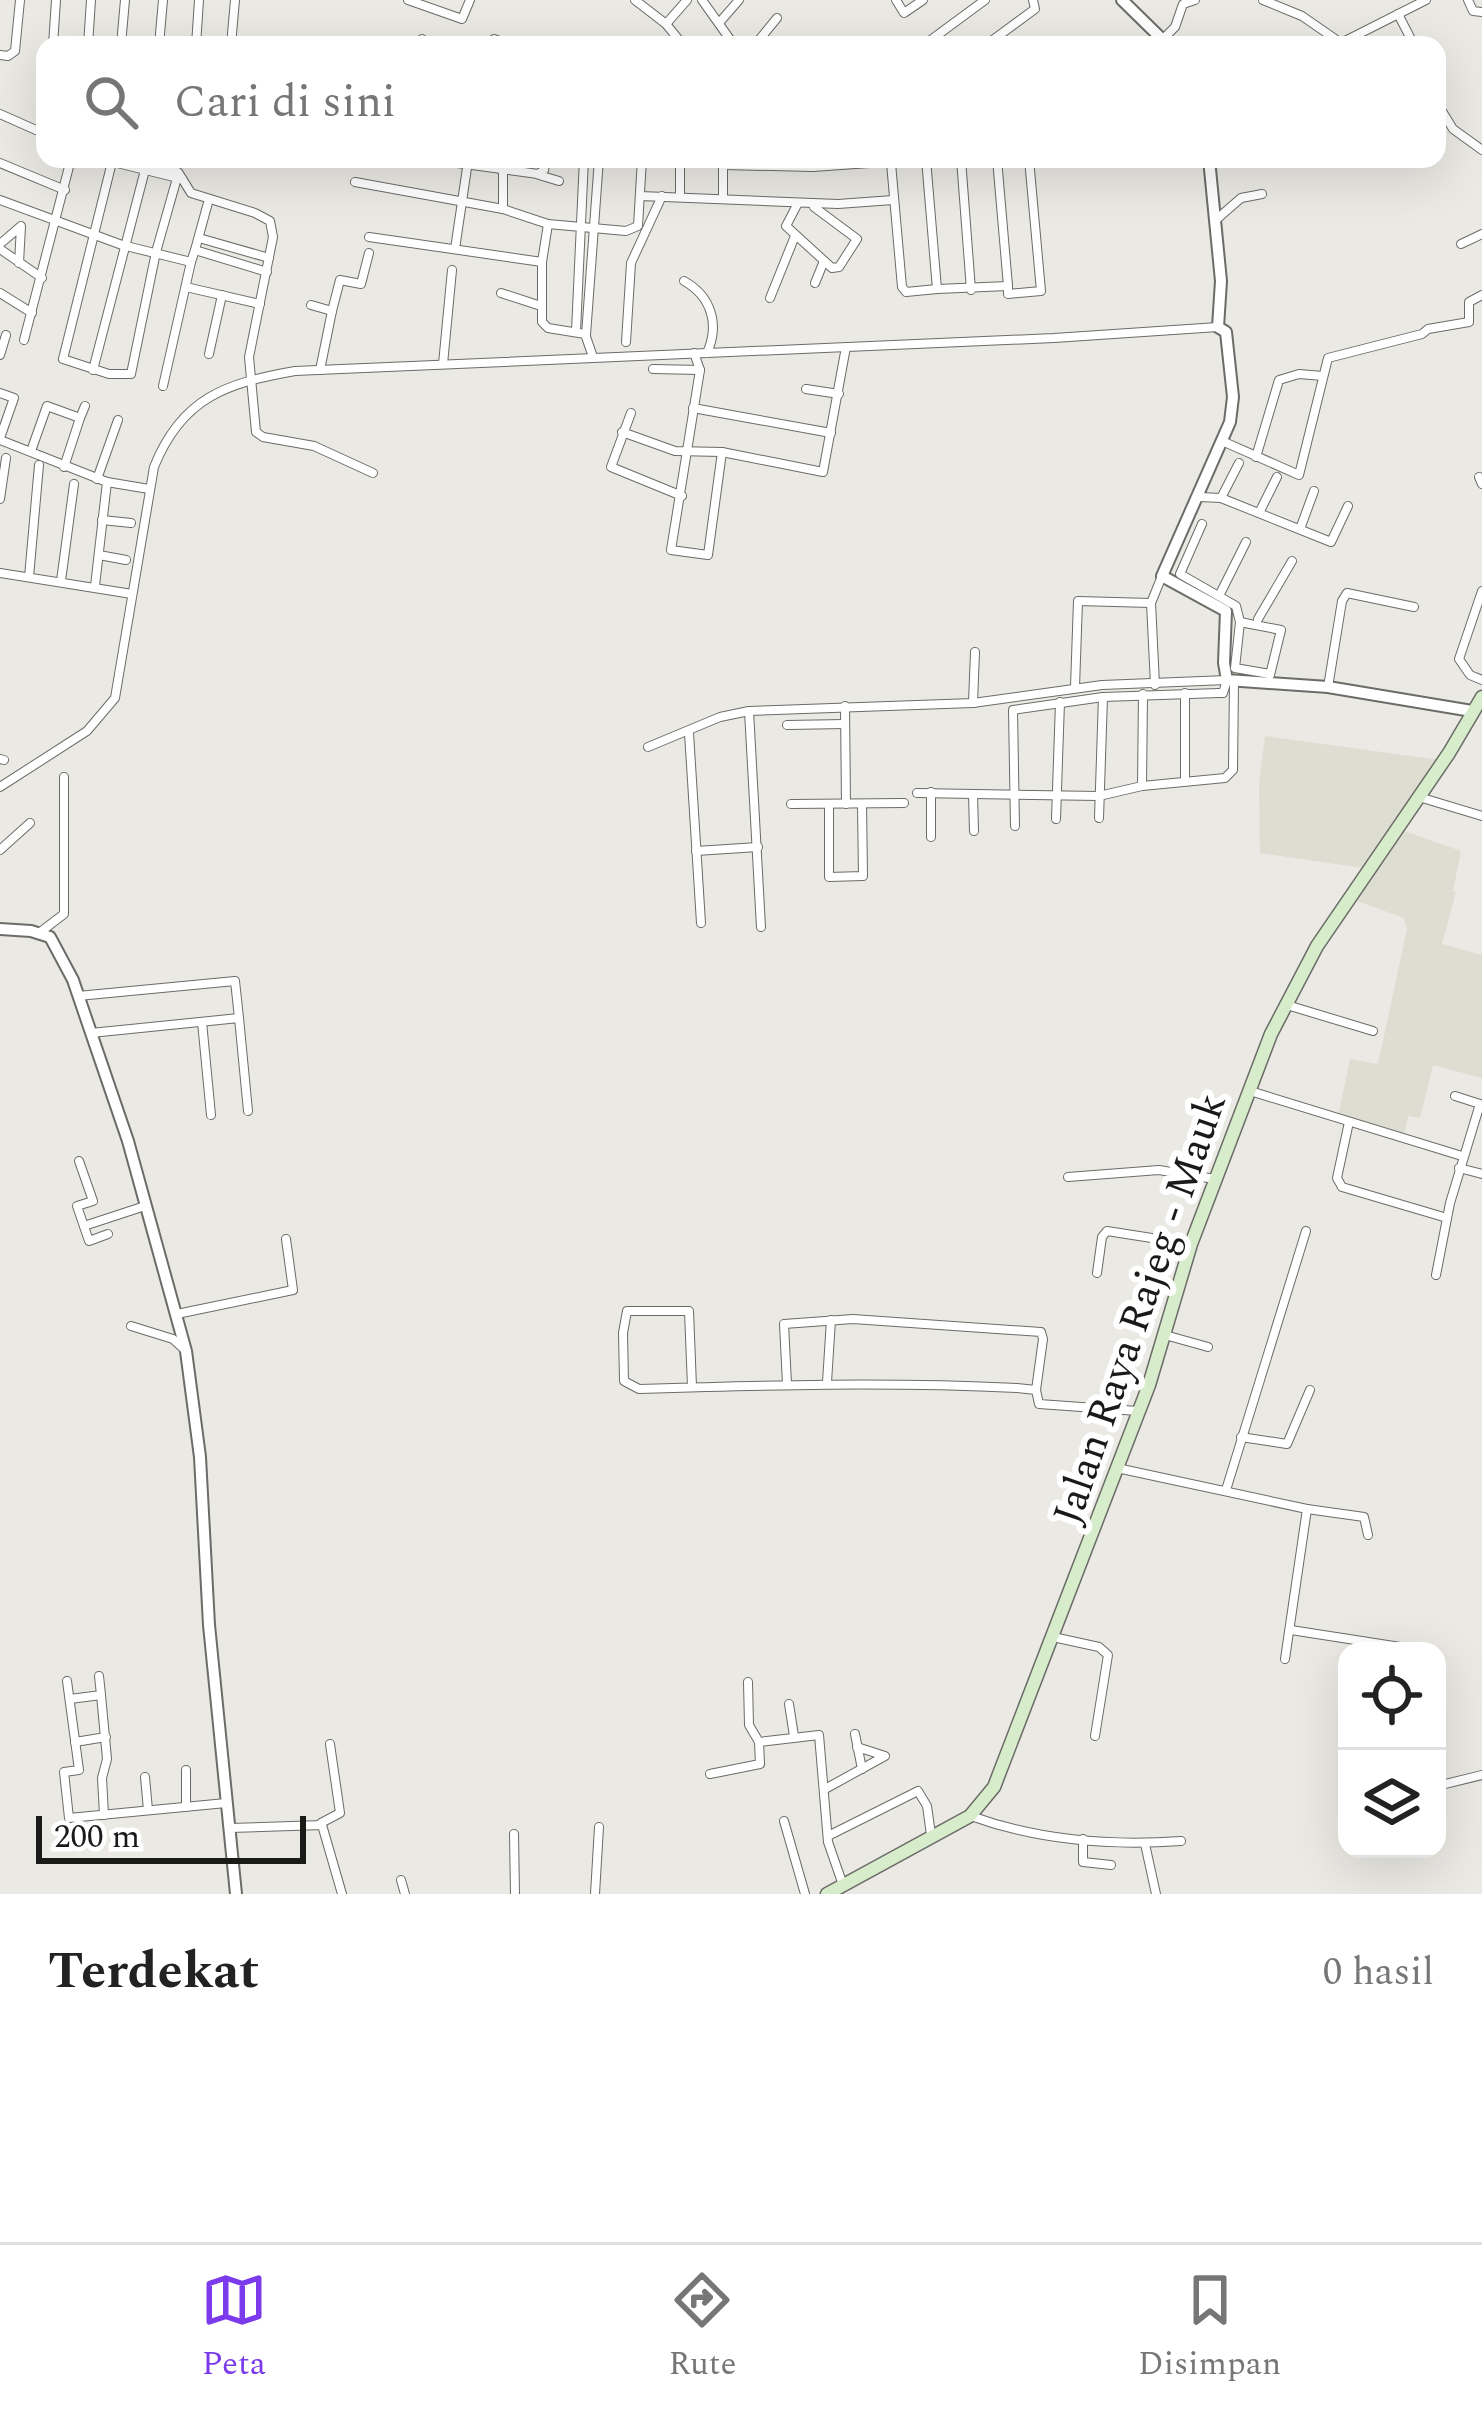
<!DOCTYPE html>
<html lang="id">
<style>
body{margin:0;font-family:Spectral,serif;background:#f2f2f2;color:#222}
.controls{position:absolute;right:36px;bottom:36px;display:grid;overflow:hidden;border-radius:24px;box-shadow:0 12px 48px #0002}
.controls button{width:108px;height:108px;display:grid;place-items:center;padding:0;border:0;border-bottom:3px solid #e0e0e0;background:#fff;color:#222;font:60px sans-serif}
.scale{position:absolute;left:36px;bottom:30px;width:270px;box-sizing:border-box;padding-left:12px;border:6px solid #1a1a18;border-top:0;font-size:33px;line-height:42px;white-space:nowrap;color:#1a1a18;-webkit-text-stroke:9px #fff;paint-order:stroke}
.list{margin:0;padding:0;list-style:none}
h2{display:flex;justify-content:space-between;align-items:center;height:156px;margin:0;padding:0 48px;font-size:51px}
h2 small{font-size:39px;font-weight:400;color:#767676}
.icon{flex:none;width:66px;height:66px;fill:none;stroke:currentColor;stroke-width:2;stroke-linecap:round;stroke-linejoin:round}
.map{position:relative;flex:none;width:1482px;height:1894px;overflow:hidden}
.search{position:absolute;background:#fff;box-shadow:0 12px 48px #0002;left:36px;right:36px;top:36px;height:132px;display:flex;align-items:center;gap:30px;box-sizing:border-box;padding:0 42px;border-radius:24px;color:#767676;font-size:45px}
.sheet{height:348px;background:#fff}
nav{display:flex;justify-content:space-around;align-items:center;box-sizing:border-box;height:168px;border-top:3px solid #e0e0e0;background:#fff;font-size:33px;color:#767676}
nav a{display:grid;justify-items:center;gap:6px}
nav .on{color:#7c3aed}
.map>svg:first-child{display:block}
</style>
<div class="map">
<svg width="1482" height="1894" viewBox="0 0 1482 1894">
<rect width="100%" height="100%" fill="#eae9e4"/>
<polygon fill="#deddd1" points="1265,736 1447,761 1404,831 1461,851 1453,891 1456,892 1442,944 1482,955 1482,1078 1433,1065 1420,1118 1408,1116 1404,1135 1338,1117 1350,1059 1378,1064 1407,929 1404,918 1357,901 1377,870 1260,853 1259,783"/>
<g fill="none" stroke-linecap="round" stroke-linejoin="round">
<g stroke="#6b6b67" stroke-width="10">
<g id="minor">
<polyline points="408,0 462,19 470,0"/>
<polyline points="635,0 666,24 683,45"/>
<polyline points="702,0 734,45"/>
<polyline points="896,0 904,13 923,0"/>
<polyline points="1263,0 1302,16 1341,43 1426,0"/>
<polyline points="1468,0 1473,11 1482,12"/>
<polyline points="1398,14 1414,45"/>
<polyline points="719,23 739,0"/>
<polyline points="666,24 687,0"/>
<polyline points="1162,40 1175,27 1183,4 1195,0"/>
<polyline points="53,45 56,0"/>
<polyline points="88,45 91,0"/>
<polyline points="121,45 125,0"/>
<polyline points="159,45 163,0"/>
<polyline points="196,45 199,0"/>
<polyline points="231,45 235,0"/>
<polyline points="420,45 422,39"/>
<polyline points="489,45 494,39 509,45"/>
<polyline points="755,45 777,18"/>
<polyline points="924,45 985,0"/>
<polyline points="986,45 1035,9 1033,0"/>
<polyline points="0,55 8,56 15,51 20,0"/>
<polyline points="1437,103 1453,129 1482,150"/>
<polyline points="0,114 45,134"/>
<polyline points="101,159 182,179"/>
<polyline points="136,159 178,172 191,193 255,213 270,221 273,237 249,357 256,432 263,437 314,446 373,473"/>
<polyline points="428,159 538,174 544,170 546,159"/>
<polyline points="961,159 971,290"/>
<polyline points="997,159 1008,286"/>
<polyline points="112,162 63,359 109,374 131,374 156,252 177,178"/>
<polyline points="0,163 65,190"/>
<polyline points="891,163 902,287 906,292 937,289 926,159"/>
<polyline points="723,165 813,167 926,159"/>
<polyline points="539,175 559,181"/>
<polyline points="355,182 503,209 548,224"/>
<polyline points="640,196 838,204 893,200"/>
<polyline points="680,197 680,159"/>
<polyline points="723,199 723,159"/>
<polyline points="0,200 122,245 191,262 195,250 267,272"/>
<polyline points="798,203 786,226 832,268 839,267 857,239 814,207"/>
<polyline points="503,209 503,159"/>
<polyline points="1217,219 1241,198 1262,194"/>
<polyline points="369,237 542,262 548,224 626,231 638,226 642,159"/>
<polyline points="199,238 269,258"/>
<polyline points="0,244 21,226 19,263"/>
<polyline points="1461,244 1482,234"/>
<polyline points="0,249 42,278"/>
<polyline points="455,249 468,161"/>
<polyline points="195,250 209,199"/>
<polyline points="542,262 542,322 548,328 585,334 593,357"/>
<path d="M684 281C711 296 720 324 707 353"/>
<polyline points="815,283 824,261"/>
<polyline points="186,287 260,304"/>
<polyline points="937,289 1008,286 1008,294 1041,291 1029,159"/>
<polyline points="0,293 32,313"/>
<polyline points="501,293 541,306"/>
<polyline points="770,298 795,236"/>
<polyline points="311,305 332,311 320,370"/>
<polyline points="332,311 340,280 361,284 369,253"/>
<polyline points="576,331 584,159"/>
<polyline points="586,335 599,159"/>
<polyline points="24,340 71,159"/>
<polyline points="626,342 631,263 662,196"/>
<polyline points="694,353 700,370 671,550 708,555 722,452"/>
<polyline points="209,354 222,295"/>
<polyline points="0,355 6,335"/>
<polyline points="443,364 452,270"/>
<polyline points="653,369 700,370"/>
<polyline points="93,370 145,170"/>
<polyline points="163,386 191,262"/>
<polyline points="806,389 839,394"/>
<polyline points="0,393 14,398 0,438"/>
<polyline points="693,408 831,433"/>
<polyline points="631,413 611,467 682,496"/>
<polyline points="80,418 85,406"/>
<polyline points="622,432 675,451 722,452 823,472 846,347"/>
<polyline points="0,440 107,482"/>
<polyline points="1222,441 1299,475 1328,358 1422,334 1428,329 1469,322 1469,302 1482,295"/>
<polyline points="31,451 47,406 80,418 64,467"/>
<polyline points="1256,457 1279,380 1299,374 1323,376"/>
<polyline points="1479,477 1482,484"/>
<polyline points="97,479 118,420"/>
<polyline points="1200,497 1221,498 1331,542 1348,506"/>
<polyline points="1221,498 1239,463"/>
<polyline points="0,499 6,458"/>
<polyline points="1259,513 1277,477"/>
<polyline points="102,520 131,523"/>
<polyline points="1202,524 1180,574 1236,606 1240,622 1235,668 1270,674"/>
<polyline points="1300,529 1314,491"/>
<polyline points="99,555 126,560"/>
<polyline points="0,573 132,594"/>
<polyline points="29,577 39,465"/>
<polyline points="61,581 74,484"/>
<polyline points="95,586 107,482 149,489"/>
<polyline points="1482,591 1459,659 1470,675 1482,680"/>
<polyline points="1219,596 1246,542"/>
<polyline points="1258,619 1292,561"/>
<polyline points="1240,622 1281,630 1270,675"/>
<polyline points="1155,685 1151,603 1162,576"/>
<polyline points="1075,687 1078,601 1151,603"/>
<polyline points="1328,687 1342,601 1347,593 1414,607"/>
<polyline points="973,703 975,652"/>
<polyline points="845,706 846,804"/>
<polyline points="749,711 761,927"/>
<polyline points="787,725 845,724"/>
<polyline points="689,733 701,923"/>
<polyline points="648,747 720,717 749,711 973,703 1102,685 1227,680"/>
<polyline points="0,759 4,760"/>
<polyline points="1185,780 1185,693"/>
<polyline points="1142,786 1143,694"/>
<path d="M0 787 87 731 115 698 154 467C182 397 227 383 295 371L1054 338 1218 327"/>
<polyline points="917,793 1099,796 1142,786 1225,778 1233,770 1234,682"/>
<polyline points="973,794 974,831"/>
<polyline points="1419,797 1482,816"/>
<polyline points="791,804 904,803"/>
<polyline points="829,804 829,877 863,876 862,804"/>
<polyline points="1099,818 1103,697"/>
<polyline points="1056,819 1060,702"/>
<polyline points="1015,826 1013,710 1103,697 1219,693 1223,693 1227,680"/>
<polyline points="931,837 931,792"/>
<polyline points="0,850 30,823"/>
<polyline points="696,851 758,847"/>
<polyline points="39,933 64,914 64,777"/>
<polyline points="78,996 235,981 239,1018"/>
<polyline points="1287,1005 1373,1031"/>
<polyline points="202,1022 211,1115"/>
<polyline points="91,1033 239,1018 248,1111"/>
<polyline points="1250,1091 1462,1156"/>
<polyline points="1349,1122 1337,1178 1342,1187 1447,1218"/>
<polyline points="79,1161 93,1201 77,1206 89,1241 108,1234"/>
<polyline points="1459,1168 1482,1174"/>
<polyline points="1068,1177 1159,1170 1215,1179"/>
<polyline points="84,1226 145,1206"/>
<polyline points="1097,1273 1102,1237 1107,1231 1190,1244"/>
<polyline points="1436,1275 1450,1203 1480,1104 1455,1096"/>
<polyline points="177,1314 293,1290 286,1239"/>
<polyline points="131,1326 173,1339 185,1350"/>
<polyline points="1165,1335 1208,1347"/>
<polyline points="827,1382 831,1320"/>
<polyline points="787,1384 784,1324 853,1319 1041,1332 1043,1339 1036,1390"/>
<path d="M692 1387 689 1311H627L623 1333 624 1381 639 1389C766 1385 889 1382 1017 1388L1036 1390 1039 1404 1138 1411"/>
<polyline points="1241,1437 1287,1444 1310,1390"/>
<polyline points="1117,1468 1307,1509 1285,1659"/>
<polyline points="1226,1490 1306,1231"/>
<polyline points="1307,1509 1364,1517 1368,1535"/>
<polyline points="1291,1630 1426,1651"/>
<polyline points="1053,1637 1099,1647 1108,1655 1095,1736"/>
<polyline points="1437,1656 1437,1677"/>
<polyline points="67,1681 79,1770 64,1772 69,1818 226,1803"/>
<polyline points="748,1682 749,1725 759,1742"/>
<polyline points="101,1695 107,1759 102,1778 104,1815"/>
<polyline points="70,1699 101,1695 99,1676"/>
<polyline points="789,1704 794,1736"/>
<polyline points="855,1734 862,1769"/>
<polyline points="75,1742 106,1737"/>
<polyline points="710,1774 760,1764 759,1742 819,1735 828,1842 843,1885"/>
<polyline points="145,1777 148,1810"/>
<polyline points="1437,1786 1482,1775"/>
<polyline points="825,1789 885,1756 857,1747"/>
<polyline points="186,1807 186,1770"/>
<path d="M971 1816C1037 1840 1111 1846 1181 1841"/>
<polyline points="784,1821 805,1894"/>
<polyline points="321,1823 340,1813 330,1744"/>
<polyline points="229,1828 322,1825 342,1894"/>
<polyline points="514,1834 515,1894"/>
<polyline points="828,1836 918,1791 927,1806 931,1835"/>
<polyline points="1083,1839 1083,1862 1111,1865"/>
<polyline points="1145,1844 1156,1894"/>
<polyline points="401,1880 405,1894"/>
<polyline points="595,1894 599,1827"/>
</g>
</g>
<g stroke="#6b6b67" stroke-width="14">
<g id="tertiary">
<polyline points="1122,0 1168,45"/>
<polyline points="1209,159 1221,281 1218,327 1226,332 1233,397 1230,422 1162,576 1226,611 1224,663 1227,680 1328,687 1472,711"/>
<polyline points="0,929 31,931 50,937 73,980 128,1141 186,1351 200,1457 209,1625 236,1894"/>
</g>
</g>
<g stroke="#6b6b67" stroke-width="15">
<polyline id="secondary" points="827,1894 970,1816 994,1787 1149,1385 1191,1244 1271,1034 1317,946 1449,753 1482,697"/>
</g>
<use href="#minor" stroke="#fff" stroke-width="8"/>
<use href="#tertiary" stroke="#fff" stroke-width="10"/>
<use href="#secondary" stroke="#d6eccb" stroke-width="12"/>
</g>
<g text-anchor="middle" stroke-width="12" stroke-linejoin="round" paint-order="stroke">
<g font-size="42" fill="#1a1a18" stroke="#fff">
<text transform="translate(1138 1308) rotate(-71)" y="15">Jalan Raya Rajeg - Mauk</text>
</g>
</g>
</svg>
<div class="controls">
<button><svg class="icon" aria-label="locate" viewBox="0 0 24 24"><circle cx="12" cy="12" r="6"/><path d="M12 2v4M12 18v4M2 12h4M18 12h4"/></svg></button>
<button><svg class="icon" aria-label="layers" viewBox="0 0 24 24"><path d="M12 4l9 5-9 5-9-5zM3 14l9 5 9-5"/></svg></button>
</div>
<div class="scale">200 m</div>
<div class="search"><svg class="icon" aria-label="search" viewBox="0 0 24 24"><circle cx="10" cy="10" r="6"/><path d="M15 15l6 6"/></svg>Cari di sini</div>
</div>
<section class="sheet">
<h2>Terdekat<small>0 hasil</small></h2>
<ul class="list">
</ul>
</section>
<nav>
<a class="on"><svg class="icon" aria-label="map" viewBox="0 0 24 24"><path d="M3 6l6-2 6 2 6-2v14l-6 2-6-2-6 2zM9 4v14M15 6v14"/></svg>Peta</a>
<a><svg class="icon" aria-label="directions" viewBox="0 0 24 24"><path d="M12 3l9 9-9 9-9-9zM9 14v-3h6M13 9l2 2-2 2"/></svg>Rute</a>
<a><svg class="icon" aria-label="saved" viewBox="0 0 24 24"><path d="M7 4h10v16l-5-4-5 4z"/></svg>Disimpan</a>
</nav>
